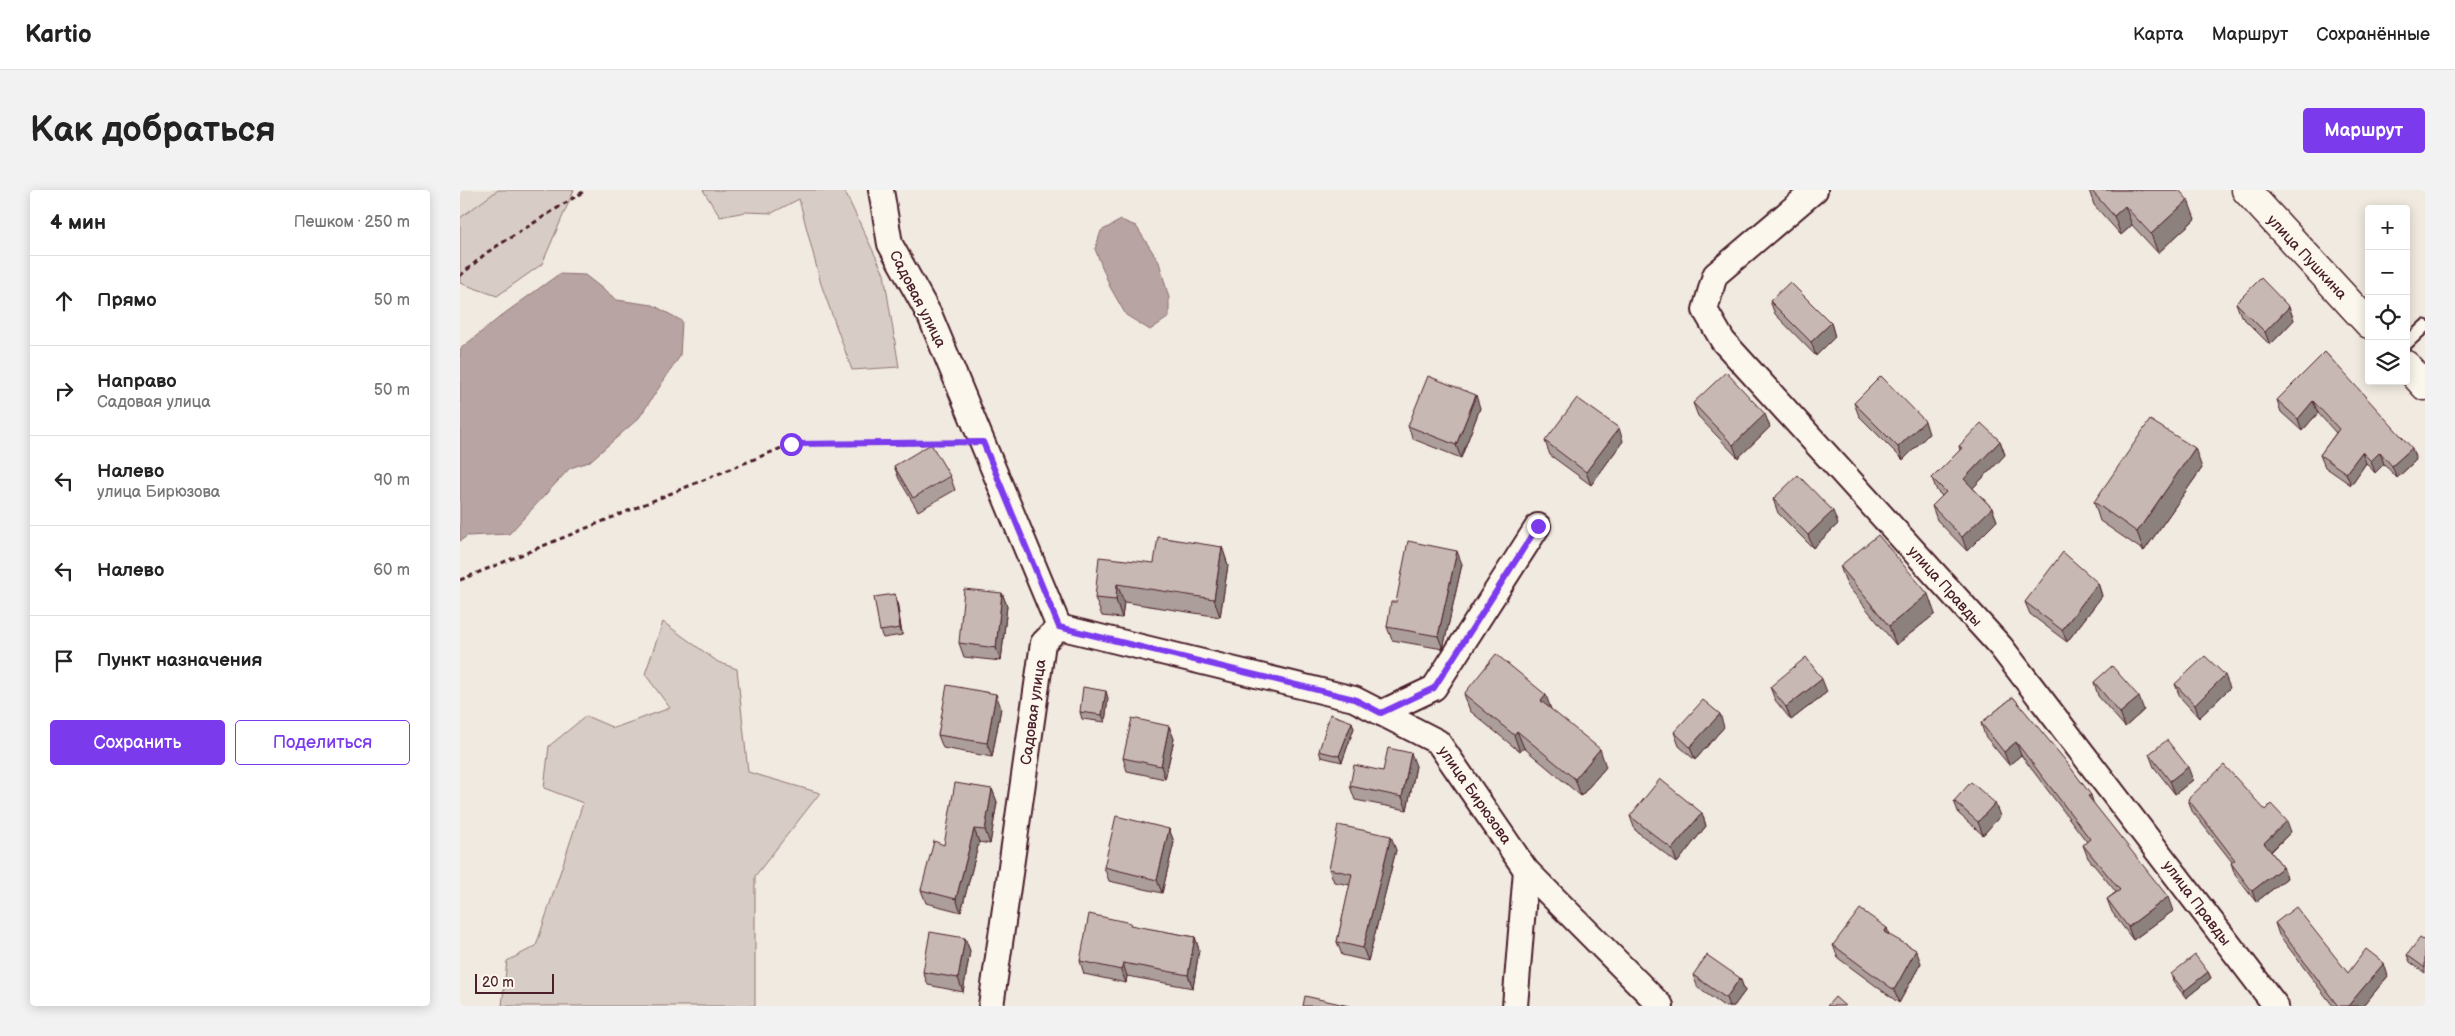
<!DOCTYPE html>
<html lang="ru">
<meta charset="utf-8">
<style>
body{margin:0;font-family:"Balsamiq Sans",sans-serif;background:#f2f2f2;color:#222}
.controls{position:absolute;right:15px;top:15px;display:grid;overflow:hidden;border-radius:5px;box-shadow:0 2px 12px #0003}
.controls button{width:45px;height:45px;display:grid;place-items:center;padding:0;border:0;border-bottom:1px solid #e0e0e0;background:#fff;color:#222;font:25px sans-serif}
.scale{position:absolute;left:15px;bottom:12px;width:79px;box-sizing:border-box;padding-left:5px;border:2px solid #4a1f2b;border-top:0;font-size:14px;line-height:18px;white-space:nowrap;color:#4a1f2b;-webkit-text-stroke:4px #fbf7ec;paint-order:stroke}
.stop{position:absolute;width:15px;height:15px;margin:-11px;border:4px solid #7c3aed;border-radius:50%;background:#fff}
.stop.end{background:#7c3aed;border-color:#fff;box-shadow:0 1px 5px #0008}
.list{margin:0;padding:0;list-style:none}
h2{display:flex;justify-content:space-between;align-items:center;height:65px;margin:0;padding:0 20px;font-size:21px}
h2 small{font-size:16px;font-weight:400;color:#767676}
.list li{display:grid;grid-template-columns:32px 1fr auto;gap:15px;align-items:center;box-sizing:border-box;height:90px;padding:0 20px;border-top:1px solid #e0e0e0}
.list b{display:block;font-size:19px;white-space:nowrap}
.list p{margin:0;font-size:16px;white-space:nowrap;color:#767676}
.list em{font-size:16px;font-style:normal;color:#767676}
.actions{display:flex;gap:10px;padding:15px 20px}
.actions a{flex:1;padding:11px 0;border:1px solid #7c3aed;border-radius:5px;text-align:center;font-size:18px;color:#7c3aed}
.actions .main{background:#7c3aed;color:#fff}
.icon{flex:none;width:28px;height:28px;fill:none;stroke:currentColor;stroke-width:2;stroke-linecap:round;stroke-linejoin:round}
.map{position:relative;flex:none;width:1965px;height:816px;overflow:hidden;border-radius:5px}
header{display:flex;align-items:center;gap:30px;box-sizing:border-box;height:70px;padding:0 25px;background:#fff;border-bottom:1px solid #e0e0e0}
header strong{font-size:24px}
nav{display:flex;gap:28px;margin-inline-start:auto;font-size:18px}
.intro{display:flex;align-items:center;justify-content:space-between;box-sizing:border-box;height:120px;padding:0 30px}
h1{margin:0;font-size:35px}
.button{padding:12px 22px;border-radius:5px;background:#7c3aed;color:#fff;font-size:18px;font-weight:700}
main{display:flex;gap:30px;padding:0 30px}
aside{flex:1;background:#fff;border-radius:5px;box-shadow:0 2px 12px #0003}
.map>svg:first-child{display:block}
</style>
<header>
<strong>Kartio</strong>
<nav><a>Карта</a><a>Маршрут</a><a>Сохранённые</a></nav>
</header>
<div class="intro"><h1>Как добраться</h1><a class="button">Маршрут</a></div>
<main>
<aside>
<h2>4 мин<small>Пешком · 250 m</small></h2>
<ul class="list">
<li><svg class="icon" aria-label="ahead" viewBox="0 0 24 24"><path d="M12 20V5M6 11l6-6 6 6"/></svg><div><b>Прямо</b></div><em>50 m</em></li>
<li><svg class="icon" aria-label="right" viewBox="0 0 24 24"><path d="M7 20v-9h11M14 6l5 5-5 5"/></svg><div><b>Направо</b><p>Садовая улица</p></div><em>50 m</em></li>
<li><svg class="icon" aria-label="left" viewBox="0 0 24 24"><path d="M17 20v-9H6M10 6l-5 5 5 5"/></svg><div><b>Налево</b><p>улица Бирюзова</p></div><em>90 m</em></li>
<li><svg class="icon" aria-label="left" viewBox="0 0 24 24"><path d="M17 20v-9H6M10 6l-5 5 5 5"/></svg><div><b>Налево</b></div><em>60 m</em></li>
<li><svg class="icon" aria-label="arrive" viewBox="0 0 24 24"><path d="M6 21V4h12l-3 4 3 4H6"/></svg><div><b>Пункт назначения</b></div></li>
</ul>
<div class="actions"><a class="main">Сохранить</a><a>Поделиться</a></div>
</aside>
<div class="map">
<svg width="1965" height="816" viewBox="0 0 1965 816">
<rect width="100%" height="100%" fill="#f0eae0"/>
<filter id="ink" filterUnits="userSpaceOnUse"><feTurbulence type="fractalNoise" baseFrequency=".02" numOctaves="2"/><feDisplacementMap in="SourceGraphic" scale="10" xChannelSelector="R" yChannelSelector="G"/><feConvolveMatrix kernelMatrix="1 2 1 2 8 2 1 2 1" color-interpolation-filters="sRGB"/></filter>
<g filter="url(#ink)">
<polygon fill="#e4dbd2" points="0,0 52,0 0,41"/>
<g fill="#d8ccc6" stroke="#917678">
<polygon points="38,0 114,0 82,74 37,106 0,93 0,28"/>
<polygon points="243,0 384,0 424,84 439,177 392,180 361,94 339,9 312,23 285,22 260,27"/>
<polygon points="203,432 258,472 277,479 288,582 360,603 295,686 295,816 42,816 47,771 76,756 123,613 84,598 89,556 126,526 154,538 210,518 185,484"/>
</g>
<g fill="#b8a4a2" stroke="#8c6f72">
<polygon points="661,30 676,36 699,72 709,108 709,127 690,140 666,125 650,97 635,59 641,41"/>
<polygon points="99,84 125,85 157,110 193,115 222,131 220,166 179,228 129,272 110,278 49,344 7,346 0,351 0,159 45,123"/>
</g>
<g fill="none" stroke-linecap="round" stroke-linejoin="round">
<g stroke="#4a1f2b" stroke-width="15">
<polyline id="lane" points="1946,154 1965,136"/>
</g>
<g stroke="#4a1f2b" stroke-width="28">
<g id="street">
<polyline points="421,0 430,54 470,126 599,437 583,453 531,816"/>
<polyline points="1355,0 1255,85 1245,120 1263,151 1541,457 1816,816"/>
<polyline points="599,437 894,509 978,552 1066,680 1201,816"/>
<polyline points="921,523 974,498 1078,336"/>
<polyline points="1055,816 1066,680"/>
</g>
</g>
<g stroke="#4a1f2b" stroke-width="31">
<g id="secondary">
<polyline points="1786,0 1909,134"/>
<polyline points="1946,175 1965,196"/>
</g>
</g>
<g stroke="#4a1f2b" stroke-width="3" stroke-dasharray="5 4" stroke-linecap="butt">
<polyline points="0,86 26,63 126,0"/>
<polyline points="0,390 331,254 497,253"/>
</g>
<use href="#lane" stroke="#fbf7ec" stroke-width="11"/>
<use href="#street" stroke="#fbf7ec" stroke-width="24"/>
<use href="#secondary" stroke="#fbf7ec" stroke-width="28"/>
</g>
<g fill="#ac9e9a" stroke="#4a1f2b">
<polygon points="1629,0 1719,0 1735,29 1698,63 1672,35 1661,45 1634,15"/>
<polygon points="1310,111 1371,133 1375,147 1356,166 1315,124"/>
<polygon points="1776,113 1829,117 1834,130 1810,155 1781,126"/>
<polygon points="1865,162 1956,270 1937,288 1924,274 1915,283 1906,273 1891,295 1865,277 1860,265 1876,243 1858,223 1842,241 1821,222 1817,210"/>
<polygon points="1233,213 1310,237 1278,268 1238,226"/>
<polygon points="1394,213 1469,244 1443,270 1399,226"/>
<polygon points="1020,218 1001,268 953,249 948,236"/>
<polygon points="1085,251 1163,251 1131,295 1090,265"/>
<polygon points="1540,251 1545,265 1513,298 1532,318 1537,331 1507,361 1477,330 1472,316 1482,306 1477,301 1472,288 1500,260 1499,256"/>
<polygon points="434,276 490,286 495,300 458,321 439,289"/>
<polygon points="1742,278 1684,361 1640,331 1634,312"/>
<polygon points="1313,309 1378,334 1353,358 1318,323"/>
<polygon points="762,357 768,375 760,427 664,412 662,428 642,426 635,408 694,373"/>
<polygon points="1002,374 983,459 932,450 927,437 936,412"/>
<polygon points="1380,376 1475,424 1436,455 1387,395"/>
<polygon points="1638,393 1642,406 1607,452 1570,424 1565,412"/>
<polygon points="542,403 547,416 541,471 504,467 499,453"/>
<polygon points="437,411 442,445 423,448 420,441"/>
<polygon points="1634,492 1684,520 1665,537 1638,506"/>
<polygon points="1715,494 1770,498 1739,528 1720,507"/>
<polygon points="1310,497 1367,502 1331,530 1315,510"/>
<polygon points="1004,504 1091,519 1146,577 1121,606 1064,558 1060,562 1010,521"/>
<polygon points="1553,507 1634,614 1713,721 1673,750 1652,722 1647,709 1656,702 1628,668 1623,655 1627,652 1561,565 1549,575 1525,546 1521,533"/>
<polygon points="648,508 645,532 622,529 620,522"/>
<polygon points="541,518 532,567 483,558 478,545"/>
<polygon points="709,536 714,549 705,589 667,581 663,568"/>
<polygon points="1264,537 1235,570 1219,556 1214,542"/>
<polygon points="894,538 882,572 861,567 859,561"/>
<polygon points="1689,564 1733,590 1715,604 1694,577"/>
<polygon points="956,576 947,620 895,610 890,596 923,581"/>
<polygon points="532,599 537,612 530,654 519,652 501,722 466,713 461,700 484,655"/>
<polygon points="1728,609 1805,620 1831,642 1811,662 1823,677 1827,688 1796,712 1775,685 1771,673 1772,672 1732,621"/>
<polygon points="1494,611 1540,626 1523,645 1499,624"/>
<polygon points="1242,623 1246,636 1217,673 1175,640 1170,626"/>
<polygon points="709,639 714,652 702,703 649,691 644,677"/>
<polygon points="936,660 908,771 882,765 877,752 890,695 874,692 869,679"/>
<polygon points="1815,733 1888,783 1928,786 1903,816 1873,816 1819,745"/>
<polygon points="672,736 735,747 739,760 733,798 667,786 666,793 624,784 620,771"/>
<polygon points="1427,738 1429,745 1461,773 1439,813 1378,768 1373,755"/>
<polygon points="505,748 510,761 503,802 468,795 463,782"/>
<polygon points="1965,751 1965,783 1950,772 1947,765"/>
<polygon points="1748,782 1751,788 1726,808 1713,791 1711,784"/>
<polygon points="1233,785 1280,788 1285,801 1274,816 1264,816 1238,798"/>
</g>
<g fill="#8c817d" stroke="#4a1f2b">
<polygon points="1728,10 1735,29 1698,63 1691,44"/>
<polygon points="1665,16 1672,35 1661,45 1654,26"/>
<polygon points="1829,117 1834,130 1810,155 1805,142"/>
<polygon points="1371,133 1375,147 1356,166 1351,152"/>
<polygon points="1016,205 1020,218 1001,268 996,255"/>
<polygon points="1853,211 1858,223 1842,241 1838,229"/>
<polygon points="1305,224 1310,237 1278,268 1273,255"/>
<polygon points="1465,231 1469,244 1443,270 1438,257"/>
<polygon points="1159,238 1163,251 1131,295 1126,282"/>
<polygon points="1540,251 1545,265 1509,302 1504,289"/>
<polygon points="1735,258 1742,278 1684,361 1677,342"/>
<polygon points="1952,258 1956,270 1937,288 1932,276"/>
<polygon points="1902,262 1906,273 1891,295 1886,283"/>
<polygon points="1920,262 1924,274 1915,283 1911,271"/>
<polygon points="1532,318 1537,331 1507,361 1502,347"/>
<polygon points="1373,321 1378,334 1353,358 1348,345"/>
<polygon points="762,357 768,375 760,427 754,409"/>
<polygon points="997,361 1002,374 983,459 978,446"/>
<polygon points="1638,393 1642,406 1607,452 1602,440"/>
<polygon points="657,394 664,412 662,428 656,410"/>
<polygon points="542,403 547,416 541,471 536,458"/>
<polygon points="435,404 437,411 442,445 440,438"/>
<polygon points="1468,404 1475,424 1436,455 1429,436"/>
<polygon points="1765,485 1770,498 1739,528 1735,515"/>
<polygon points="1362,489 1367,502 1331,530 1326,517"/>
<polygon points="646,501 648,508 645,532 642,525"/>
<polygon points="536,504 541,518 532,567 527,553"/>
<polygon points="1086,505 1092,522 1081,511"/>
<polygon points="1679,507 1684,520 1665,537 1660,523"/>
<polygon points="1260,524 1264,537 1235,570 1230,557"/>
<polygon points="892,532 894,538 882,572 879,566"/>
<polygon points="709,536 714,549 705,589 701,576"/>
<polygon points="1057,541 1064,558 1060,562 1054,545"/>
<polygon points="1556,552 1561,565 1549,575 1544,562"/>
<polygon points="1140,559 1146,577 1121,606 1115,589"/>
<polygon points="951,563 956,576 947,620 942,607"/>
<polygon points="1728,577 1733,590 1715,604 1710,591"/>
<polygon points="532,599 537,612 530,654 525,640"/>
<polygon points="1631,605 1635,618 1628,606"/>
<polygon points="1535,613 1540,626 1523,645 1518,632"/>
<polygon points="1242,623 1246,636 1217,673 1212,659"/>
<polygon points="1827,631 1831,642 1808,664 1804,653"/>
<polygon points="514,639 519,652 501,722 496,709"/>
<polygon points="709,639 714,652 702,703 697,690"/>
<polygon points="931,646 936,660 908,771 903,758"/>
<polygon points="1823,677 1827,688 1796,712 1792,701"/>
<polygon points="1708,707 1713,721 1673,750 1668,737"/>
<polygon points="1427,738 1431,751 1424,742"/>
<polygon points="735,747 739,760 733,798 728,785"/>
<polygon points="505,748 510,761 503,802 498,788"/>
<polygon points="1456,760 1461,773 1439,813 1434,800"/>
<polygon points="663,773 667,786 666,793 661,780"/>
<polygon points="1924,773 1928,786 1903,816 1888,816"/>
<polygon points="1748,782 1751,788 1726,808 1724,801"/>
<polygon points="1280,788 1285,801 1274,816 1269,816 1266,808"/>
</g>
<g fill="#c8b8b3" stroke="#4a1f2b">
<polygon points="1631,0 1719,0 1728,10 1691,44 1665,16 1654,26"/>
<polygon points="1801,88 1829,117 1805,142 1776,113"/>
<polygon points="1330,92 1371,133 1351,152 1310,111"/>
<polygon points="1865,162 1952,258 1932,276 1920,262 1911,271 1902,262 1886,283 1860,265 1879,239 1853,211 1838,229 1817,210"/>
<polygon points="1266,182 1305,224 1273,255 1233,213"/>
<polygon points="968,186 1016,205 996,255 948,236"/>
<polygon points="1421,186 1465,231 1438,257 1394,213"/>
<polygon points="1117,208 1159,238 1126,282 1085,251"/>
<polygon points="1690,230 1735,258 1677,342 1634,312"/>
<polygon points="1521,233 1540,251 1504,289 1532,318 1502,347 1472,316 1486,302 1472,288 1502,258 1499,256"/>
<polygon points="471,254 490,286 453,308 434,276"/>
<polygon points="1338,285 1373,321 1348,345 1313,309"/>
<polygon points="1418,345 1468,404 1429,436 1380,376"/>
<polygon points="698,347 762,357 754,409 657,394 656,410 635,408 639,367 694,373"/>
<polygon points="948,351 997,361 978,446 927,437 931,412 936,412"/>
<polygon points="1603,362 1638,393 1602,440 1565,412"/>
<polygon points="504,399 542,403 536,458 499,453"/>
<polygon points="435,404 440,438 420,441 414,407"/>
<polygon points="1036,464 1086,505 1081,511 1140,559 1115,589 1057,541 1054,545 1004,504"/>
<polygon points="1745,466 1765,485 1735,515 1715,494"/>
<polygon points="1346,467 1362,489 1326,517 1310,497"/>
<polygon points="1652,476 1679,507 1660,523 1634,492"/>
<polygon points="487,495 536,504 527,553 478,545"/>
<polygon points="623,497 646,501 642,525 620,522"/>
<polygon points="1553,507 1605,570 1631,605 1628,606 1708,707 1668,737 1647,709 1660,700 1623,655 1630,649 1556,552 1544,562 1521,533"/>
<polygon points="1243,510 1260,524 1230,557 1214,542"/>
<polygon points="870,524 892,532 879,566 859,561"/>
<polygon points="672,528 709,536 701,576 663,568"/>
<polygon points="1707,550 1728,577 1710,591 1689,564"/>
<polygon points="928,558 951,563 942,607 890,596 894,575 923,581"/>
<polygon points="1764,575 1805,620 1811,614 1827,631 1804,653 1823,677 1792,701 1771,673 1775,670 1728,609"/>
<polygon points="1200,589 1242,623 1212,659 1170,626"/>
<polygon points="1511,592 1535,613 1518,632 1494,611"/>
<polygon points="495,593 532,599 525,640 514,639 496,709 461,700 474,651 484,655"/>
<polygon points="656,626 709,639 697,690 644,677"/>
<polygon points="878,635 931,646 903,758 877,752 892,684 869,679"/>
<polygon points="1836,717 1888,783 1906,759 1924,773 1888,816 1878,816 1815,733"/>
<polygon points="1400,719 1427,738 1424,742 1456,760 1434,800 1373,755"/>
<polygon points="629,724 671,733 670,735 735,747 728,785 663,773 661,780 620,771"/>
<polygon points="470,742 505,748 498,788 463,782"/>
<polygon points="1960,748 1965,751 1965,778 1947,765"/>
<polygon points="1247,765 1280,788 1266,808 1233,785"/>
<polygon points="1735,765 1748,782 1724,801 1711,784"/>
<polygon points="845,806 889,816 843,816"/>
<polygon points="1375,807 1385,816 1367,816"/>
</g>
</g>
<g fill="none" stroke-linecap="round" stroke-linejoin="round" filter="url(#ink)">
<polyline stroke="#7c3aed" stroke-width="6" points="331,254 523,252 599,437 894,509 921,523 974,498 1078,336"/>
</g>
<g text-anchor="middle" stroke-width="4" stroke-linejoin="round" paint-order="stroke">
<g font-size="15" fill="#4a1f2b" stroke="#fbf7ec">
<text transform="translate(1847 67) rotate(47)" y="5">улица Пушкина</text>
<text transform="translate(458 109) rotate(63)" y="5">Садовая улица</text>
<text transform="translate(1485 396) rotate(48)" y="5">улица Правды</text>
<text transform="translate(573 522) rotate(-82)" y="5">Садовая улица</text>
<text transform="translate(1015 605) rotate(55)" y="5">улица Бирюзова</text>
<text transform="translate(1737 713) rotate(53)" y="5">улица Правды</text>
</g>
</g>
</svg>
<div class="controls">
<button>+</button>
<button>−</button>
<button><svg class="icon" aria-label="locate" viewBox="0 0 24 24"><circle cx="12" cy="12" r="6"/><path d="M12 2v4M12 18v4M2 12h4M18 12h4"/></svg></button>
<button><svg class="icon" aria-label="layers" viewBox="0 0 24 24"><path d="M12 4l9 5-9 5-9-5zM3 14l9 5 9-5"/></svg></button>
</div>
<div class="scale">20 m</div>
<div class="stop" style="left:331px;top:254px"></div>
<div class="stop end" style="left:1078px;top:336px"></div>
</div>
</main>
